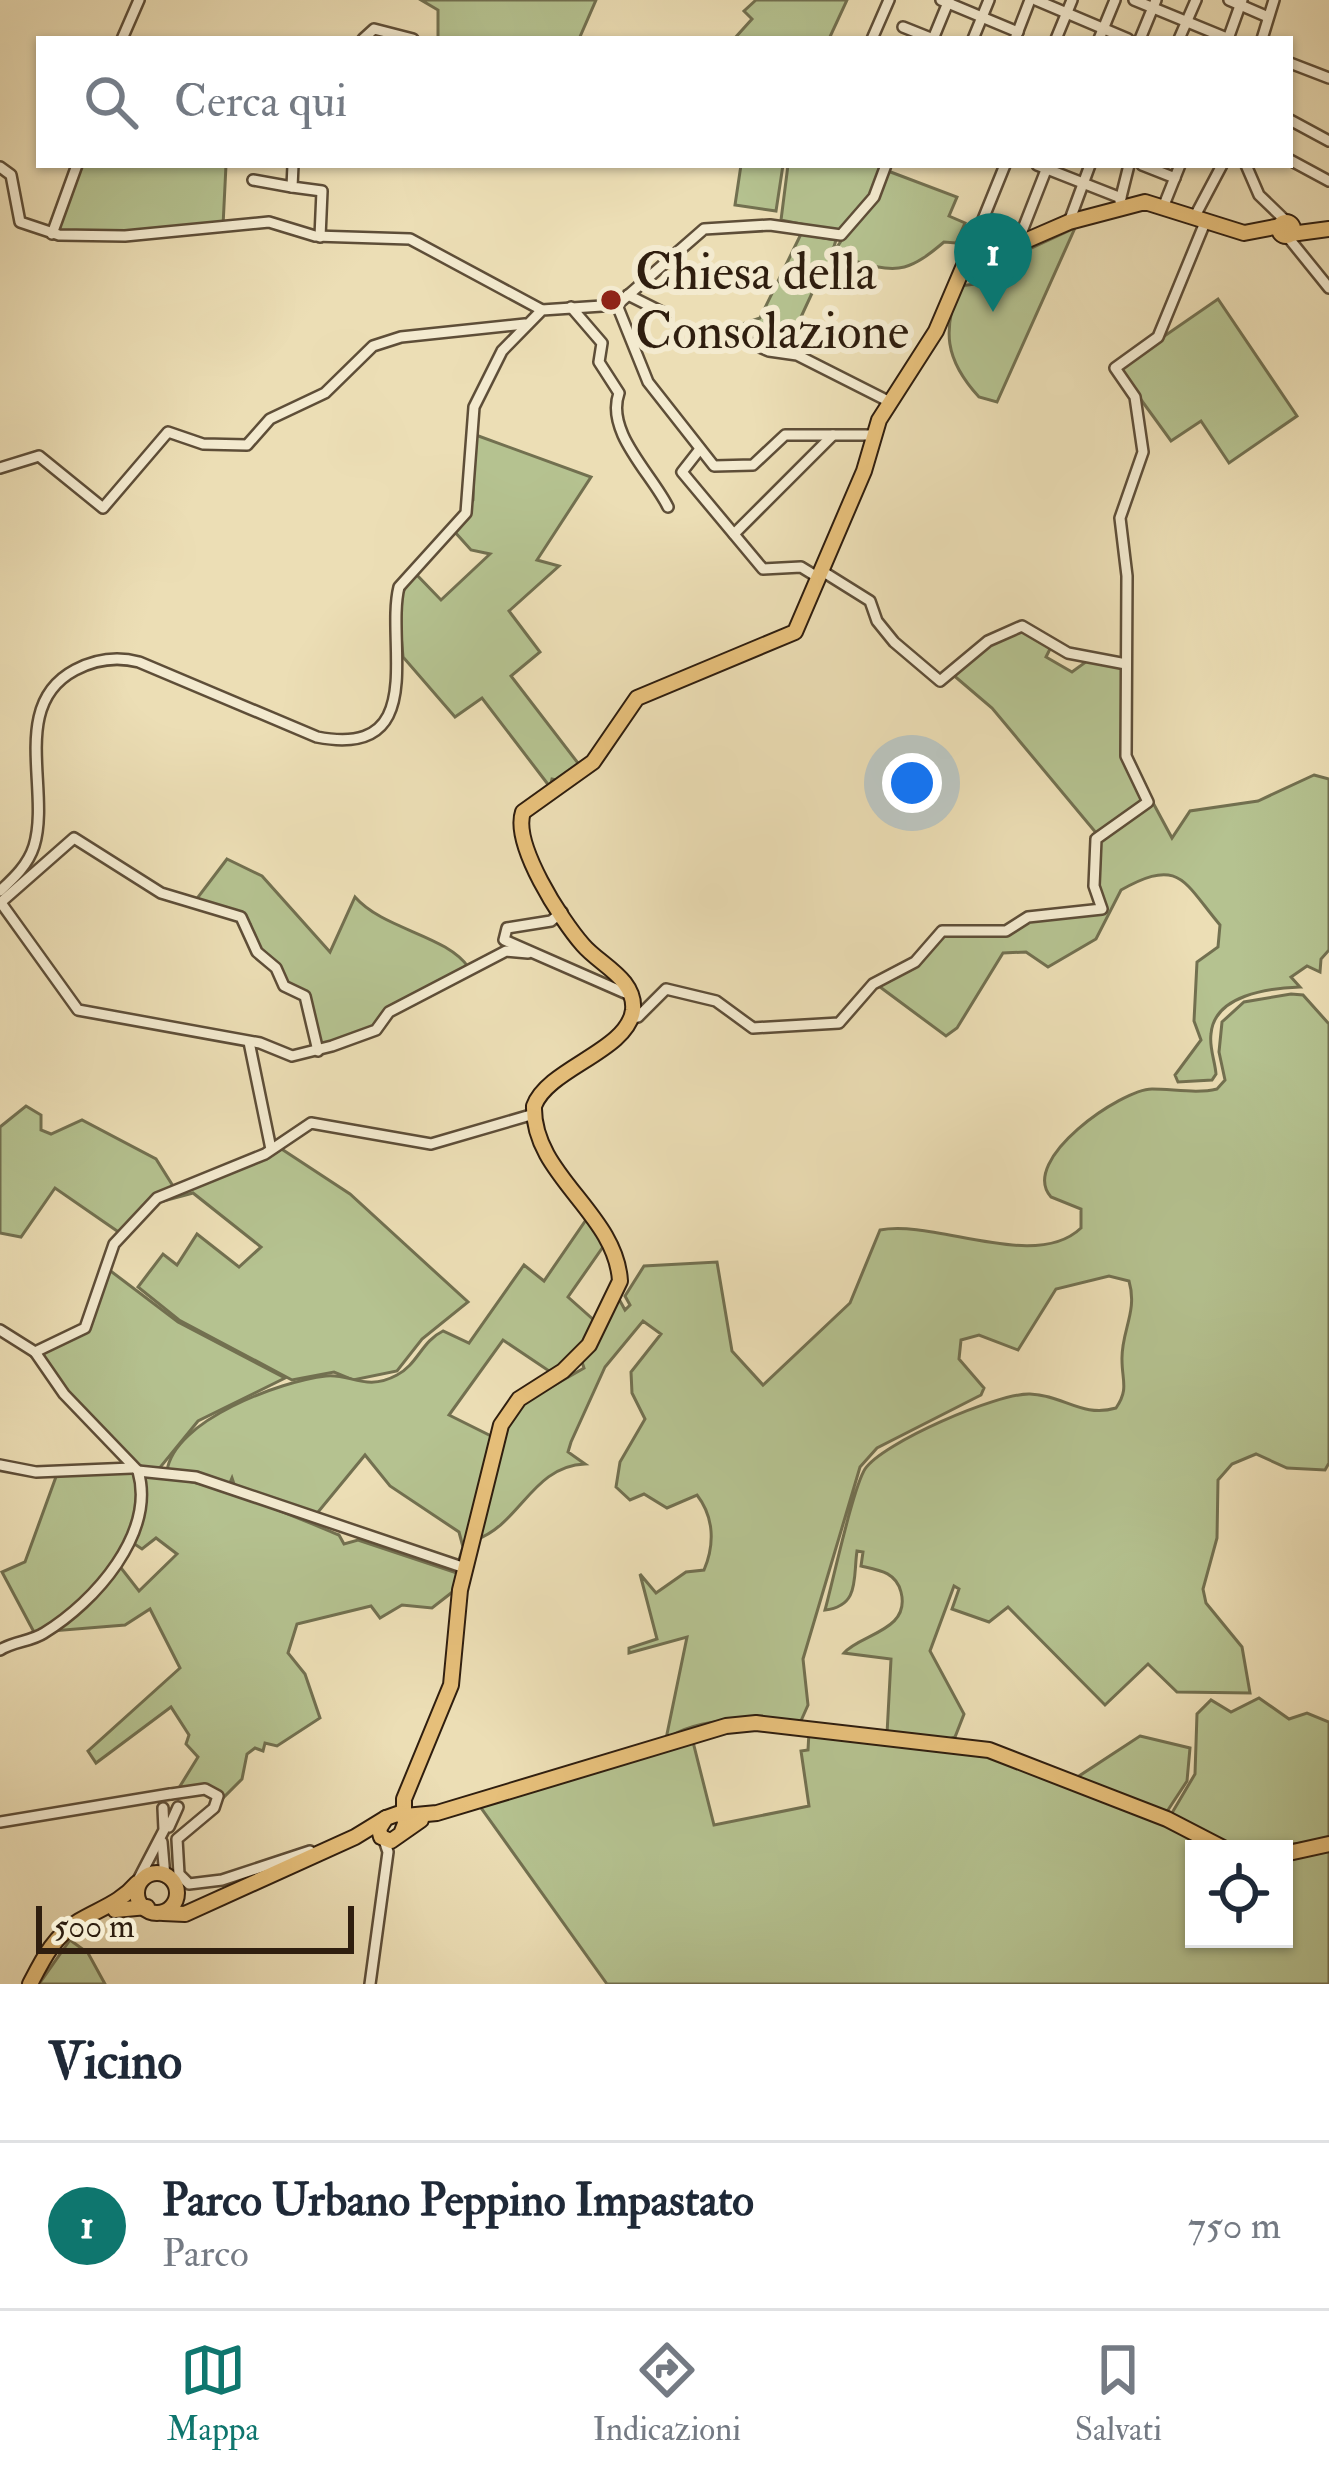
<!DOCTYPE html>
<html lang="it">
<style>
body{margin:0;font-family:"IM FELL Double Pica",serif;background:#f6f6f7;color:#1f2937}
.controls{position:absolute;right:36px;bottom:36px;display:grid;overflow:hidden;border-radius:0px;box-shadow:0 3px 9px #0004}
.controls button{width:108px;height:108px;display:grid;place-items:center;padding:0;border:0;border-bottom:3px solid #e0e1e3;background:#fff;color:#1f2937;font:60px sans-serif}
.scale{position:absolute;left:36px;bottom:30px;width:318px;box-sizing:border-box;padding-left:12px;border:6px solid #2f1e0f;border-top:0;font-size:33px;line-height:42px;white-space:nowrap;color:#2f1e0f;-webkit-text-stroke:9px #f3eacf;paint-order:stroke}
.you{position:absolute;left:912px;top:783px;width:42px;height:42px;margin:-30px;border:9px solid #fff;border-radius:50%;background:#1a73e8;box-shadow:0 0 0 18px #1a73e833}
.badge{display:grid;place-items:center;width:78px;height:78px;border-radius:50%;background:#0f766e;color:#fff;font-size:39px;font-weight:700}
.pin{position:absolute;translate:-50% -99px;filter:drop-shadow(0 3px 6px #0008)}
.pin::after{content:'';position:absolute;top:63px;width:42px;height:36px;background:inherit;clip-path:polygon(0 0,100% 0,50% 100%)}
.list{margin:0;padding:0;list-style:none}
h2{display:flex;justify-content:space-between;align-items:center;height:156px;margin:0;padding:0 48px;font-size:51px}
h2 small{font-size:39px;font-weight:400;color:#747a83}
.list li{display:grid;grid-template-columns:78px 1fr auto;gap:36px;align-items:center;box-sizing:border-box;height:168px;padding:0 48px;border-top:3px solid #e0e1e3}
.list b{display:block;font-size:45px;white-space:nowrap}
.list p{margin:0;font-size:39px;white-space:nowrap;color:#747a83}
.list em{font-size:39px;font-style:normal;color:#747a83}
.icon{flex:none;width:66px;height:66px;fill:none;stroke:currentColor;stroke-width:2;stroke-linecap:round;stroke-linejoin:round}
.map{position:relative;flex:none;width:1329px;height:1984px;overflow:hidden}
.search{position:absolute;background:#fff;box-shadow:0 3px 9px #0004;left:36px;right:36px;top:36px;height:132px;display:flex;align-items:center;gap:30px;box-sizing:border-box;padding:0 42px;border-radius:0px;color:#747a83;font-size:45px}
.sheet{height:324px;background:#fff}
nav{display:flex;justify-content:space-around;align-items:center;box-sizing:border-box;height:168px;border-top:3px solid #e0e1e3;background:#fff;font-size:33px;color:#747a83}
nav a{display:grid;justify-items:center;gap:6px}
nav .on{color:#0f766e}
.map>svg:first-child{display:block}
</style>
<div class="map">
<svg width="1329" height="1984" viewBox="0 0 1329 1984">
<rect width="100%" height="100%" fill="#ecdeb5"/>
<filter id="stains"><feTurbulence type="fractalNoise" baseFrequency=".00167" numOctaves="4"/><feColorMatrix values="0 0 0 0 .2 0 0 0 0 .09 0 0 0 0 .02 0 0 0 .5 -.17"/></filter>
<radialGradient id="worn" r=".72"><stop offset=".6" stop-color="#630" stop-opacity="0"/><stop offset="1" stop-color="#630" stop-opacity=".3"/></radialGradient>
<g fill="#b5c290" stroke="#727050" stroke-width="3">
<polygon points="421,0 596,0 579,39 438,39 438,10"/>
<polygon points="756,0 847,0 829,39 734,39 752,19 744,11"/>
<polygon points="79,165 226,165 223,226 125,234 55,233"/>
<polygon points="741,165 783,165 776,211 735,205"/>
<polygon points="788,165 883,165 871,197 840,232 781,220"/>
<path d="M888 171 957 197 949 216 965 223 956 243 944 242C912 269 899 275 858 262L846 289 813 291 788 345 796 351 768 349 725 330 760 318 801 234 836 240 831 256Z"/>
<path d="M1075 228 997 402 979 397C944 359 943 330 959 286L975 284 988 257 1027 250Z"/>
<polygon points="1218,299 1297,416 1229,463 1201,421 1171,441 1118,368"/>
<polygon points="473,434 591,477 537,560 559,566 509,611 540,652 511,676 581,767 561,781 552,779 550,787 482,698 455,717 403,657 398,601 414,572 441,600 490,554 471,550 454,531 473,500"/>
<polygon points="1022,628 1051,647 1046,657 1072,672 1087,661 1124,667 1125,756 1146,800 1097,834 992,708 952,674 987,644"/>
<path d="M1314 775 1329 779V950L1321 959 1320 972 1307 966 1291 977 1300 987C1269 988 1214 995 1211 1034 1209 1047 1215 1061 1216 1074L1212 1080 1178 1082 1175 1075 1201 1040 1194 1021 1197 962 1218 947 1220 925C1183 881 1180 857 1121 890L1096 939 1048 967 1026 952 1003 953 957 1028 946 1036 876 984 904 971 948 930 1003 933 1027 918 1096 914 1097 840 1151 799 1172 838 1190 811 1258 801Z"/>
<path d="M227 859 262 876 330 952 355 897C384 930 447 935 469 968L365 1032 320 1047 306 994C275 980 259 956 250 924L195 901Z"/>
<path d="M1291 994 1303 995 1329 1024V1463L1325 1470 1287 1468 1256 1454 1232 1464 1218 1480 1217 1538 1203 1589 1206 1603 1242 1647 1250 1693 1177 1692 1148 1664 1105 1705 1008 1607 989 1622 952 1609 959 1589 954 1586 930 1651 964 1714 955 1737 945 1741 887 1734 891 1659 844 1653C860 1634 911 1631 901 1592 896 1572 879 1570 861 1566L863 1552 857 1551C853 1578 860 1606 825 1610 833 1581 853 1488 865 1469 882 1443 997 1393 1030 1394 1063 1395 1082 1418 1116 1408 1129 1389 1122 1381 1122 1360 1121 1331 1138 1312 1129 1281L1109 1276 1056 1289 1018 1350 979 1335 961 1340 959 1359 984 1388 981 1395 877 1448 860 1467 803 1659 808 1705 800 1723C758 1718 701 1715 666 1739L687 1637 629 1653V1648L657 1639 640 1574 656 1593 686 1572 704 1570C715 1544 714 1517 697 1495L667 1508 644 1494 630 1500 616 1487 620 1462 645 1419 632 1393 631 1372 661 1334 643 1321 605 1367 571 1442 568 1452 585 1464C532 1466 520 1525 475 1540L498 1445 516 1407 584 1368 582 1362 619 1299 625 1310 630 1305 625 1296 644 1266 717 1262 732 1351 763 1385 850 1303 880 1230C935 1219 1035 1272 1081 1228V1209L1051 1197C1018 1160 1122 1089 1152 1089 1173 1089 1197 1094 1217 1089L1225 1080 1219 1052 1222 1022 1244 1002Z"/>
<polygon points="26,1106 41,1115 41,1130 51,1134 82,1120 156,1159 173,1186 156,1195 120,1233 55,1188 21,1237 0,1233 0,1127"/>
<polygon points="277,1146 350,1194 468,1302 422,1339 397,1371 353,1380 334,1372 292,1380 179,1320 138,1287 163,1254 177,1265 197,1234 239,1267 261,1247 193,1193 156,1203"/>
<path d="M588 1217 605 1244 568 1297 596 1322 578 1352 552 1373 503 1340 449 1415 491 1436 492 1444 463 1561 458 1563 463 1547 459 1532 390 1486 365 1455 314 1517 235 1487 232 1478 229 1485 167 1471C174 1420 281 1381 326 1376 350 1373 366 1392 397 1375 417 1365 422 1341 443 1331L469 1343 524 1265 544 1281Z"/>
<polygon points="108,1269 178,1322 285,1378 198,1421 158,1470 139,1468 42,1364 39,1349 84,1331"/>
<path d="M132 1472C168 1520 77 1613 35 1634L2 1572 25 1562 57 1474Z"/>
<path d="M143 1474C213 1480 276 1509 339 1535L344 1544 358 1540 460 1574 455 1590 432 1608 402 1605 380 1618 371 1606 297 1624 288 1653 305 1674 320 1718 277 1746 265 1743 263 1751 255 1748 247 1754 242 1779 222 1799 210 1786 177 1791 198 1757 186 1744 189 1735 171 1707 96 1763 88 1751 180 1668 150 1609 125 1625 52 1631 118 1564 139 1591 177 1554 156 1538 142 1549 130 1541 144 1515Z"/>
<polygon points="1259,1698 1289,1719 1307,1713 1329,1722 1329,1841 1232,1849 1169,1818 1195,1774 1197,1714 1211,1700 1231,1712"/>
<polygon points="809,1732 977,1750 1146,1814 1218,1849 1194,1849 1194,1939 1284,1939 1284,1855 1329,1846 1329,1984 607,1984 479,1805 692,1738 714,1825 809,1806 801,1751 808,1750"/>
<polygon points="1140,1736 1190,1748 1187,1781 1166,1813 1076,1778"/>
<polygon points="70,1940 88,1953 105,1984 39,1984"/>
</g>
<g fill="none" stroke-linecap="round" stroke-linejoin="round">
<g stroke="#5e4e38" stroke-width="14">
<g id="minor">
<polyline points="941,0 1018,32"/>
<polyline points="1036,0 1128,39"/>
<polyline points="1134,0 1229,39"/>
<polyline points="1229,0 1268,17"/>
<polyline points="903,27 933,39"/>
<polyline points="122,39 139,0"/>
<polyline points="363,39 374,29 413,39"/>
<polyline points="872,39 889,0"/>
<polyline points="933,39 949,0"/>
<polyline points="973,39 989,0"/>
<polyline points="1015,39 1030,0"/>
<polyline points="1056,39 1072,0"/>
<polyline points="1099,39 1115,0"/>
<polyline points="1140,39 1156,0"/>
<polyline points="1179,39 1196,0"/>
<polyline points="1228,39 1242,0"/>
<polyline points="1262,39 1274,0"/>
<polyline points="1290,63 1329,78"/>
<polyline points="1290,120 1329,141"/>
<polyline points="1290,160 1329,181"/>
<polyline points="293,165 292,187 322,191 320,237"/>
<polyline points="1037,165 1121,198"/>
<polyline points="1142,165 1175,178"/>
<polyline points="1246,165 1259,195 1288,223"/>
<polyline points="0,167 11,175 20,222 59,235 125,236 269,222 315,236 410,239 542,310"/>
<polyline points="253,180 292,187"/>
<polyline points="1120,201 1129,165"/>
<polyline points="1164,205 1180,165"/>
<polyline points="1195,216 1222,165"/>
<polyline points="1069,222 1090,165"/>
<polyline points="52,234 77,165"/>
<polyline points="1287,236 1329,288"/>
<polyline points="1017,244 1048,165"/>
<polyline points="971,249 1005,165"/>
<polyline points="628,295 666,314"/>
<polyline points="617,305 648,382 714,466 753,465 785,435 873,435"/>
<polyline points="617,305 704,229 770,225 841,235 874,197 886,165"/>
<path d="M571 307 602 343 599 362 619 393C605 432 652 474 668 507"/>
<polyline points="731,335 769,351 797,355 890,402"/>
<polyline points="700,449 682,472 763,569 801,567 819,578"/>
<polyline points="0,468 39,456 103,508 168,432 203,444 247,445 270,419 325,393 373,346 401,337 525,324"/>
<polyline points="734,534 833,435"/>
<polyline points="822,571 870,601 877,621 894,642 940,681 988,641 1022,626 1068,653 1126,664"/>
<path d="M0 891C14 878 28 865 34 846 51 790 9 705 75 670 96 659 116 656 139 662L317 737C430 759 385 643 399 587L466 513 474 407 502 351 542 310 617 305"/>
<polyline points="0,903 74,838 161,893 241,917 257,952 276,968 284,986 305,996 318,1051"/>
<polyline points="1,903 78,1010 260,1043 292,1056 332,1046 376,1030 389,1012 506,951 528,953"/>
<polyline points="562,912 551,921 507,928 504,940 625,993"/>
<polyline points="631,1018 638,1017 666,989 716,1001 753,1028 839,1023 873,984 915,962 942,931 1006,931 1028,917 1102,909 1094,886 1096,839 1148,802 1126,756 1127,576 1120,518 1143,452 1135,397 1115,368 1158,337 1204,225"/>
<polyline points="249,1042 271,1149"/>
<polyline points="0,1330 35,1352"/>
<polyline points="0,1465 36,1472 132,1468"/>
<polyline points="138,1471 64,1394 35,1352 85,1328 114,1244 157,1198 265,1154 311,1123 431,1144 534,1114"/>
<polyline points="138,1471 196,1477 465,1568"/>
<path d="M0 1650C14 1641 30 1642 44 1633 95 1602 156 1533 138 1471"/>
<polyline points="171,1794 205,1789 218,1796 214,1808 177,1839 179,1874 189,1884 222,1880 310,1851"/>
<polyline points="0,1822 170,1794"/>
<polyline points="169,1827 178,1807"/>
<polyline points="162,1842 165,1877"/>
<polyline points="139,1878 164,1830 163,1808"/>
<polyline points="370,1984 388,1852 384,1840"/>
</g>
</g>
<g stroke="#2f1e0f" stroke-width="18">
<g id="major">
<circle cx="1286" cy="229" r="7"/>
<polyline points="1291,234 1329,229"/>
<path d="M404 1816V1799L451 1685 460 1590 501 1425 519 1399 563 1371 589 1345 620 1281C616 1213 532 1175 534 1106 548 1068 628 1051 633 1010 636 979 600 965 583 945 561 920 512 844 523 812L593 762 637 698 795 632 864 471 879 420 936 331 971 249 1016 245 1069 222 1145 202 1244 233 1280 226"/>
<polyline points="405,1816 437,1813 726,1726 756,1723 989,1750 1167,1819 1225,1849"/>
<polyline points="401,1834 406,1821 400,1813 386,1818 379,1829 381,1837 391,1841 421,1820"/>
<polyline points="1284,1854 1329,1844"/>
<circle cx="157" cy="1893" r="20"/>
<polyline points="115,1910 147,1907"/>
<polyline points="163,1913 185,1914 355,1837 386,1818"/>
<path d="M30 1984C43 1959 54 1936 79 1921 101 1908 120 1903 137 1883"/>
</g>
</g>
<use href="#minor" stroke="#f3eacf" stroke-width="9"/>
<use href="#major" stroke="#e6bf7a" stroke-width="14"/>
</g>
<circle fill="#8f2418" stroke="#f3eacf" stroke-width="4.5" cx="611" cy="300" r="12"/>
<g text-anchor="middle" stroke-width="12" stroke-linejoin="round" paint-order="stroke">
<g font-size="51" fill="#2f1e0f" stroke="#f3eacf" text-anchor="start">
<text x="635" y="289">Chiesa della<tspan x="635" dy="59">Consolazione</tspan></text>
</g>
</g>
<rect width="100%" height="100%" filter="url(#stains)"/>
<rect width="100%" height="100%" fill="url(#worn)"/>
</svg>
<div class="controls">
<button><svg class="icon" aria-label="locate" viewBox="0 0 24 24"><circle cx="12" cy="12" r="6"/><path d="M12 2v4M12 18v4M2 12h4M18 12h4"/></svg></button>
</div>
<div class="scale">500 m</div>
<div class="you"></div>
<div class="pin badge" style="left:993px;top:312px">1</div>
<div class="search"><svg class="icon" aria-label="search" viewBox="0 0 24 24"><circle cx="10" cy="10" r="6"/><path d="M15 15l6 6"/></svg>Cerca qui</div>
</div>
<section class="sheet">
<h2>Vicino<small></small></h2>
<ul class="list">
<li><span class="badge">1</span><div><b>Parco Urbano Peppino Impastato</b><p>Parco</p></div><em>750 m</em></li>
</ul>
</section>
<nav>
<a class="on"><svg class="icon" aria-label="map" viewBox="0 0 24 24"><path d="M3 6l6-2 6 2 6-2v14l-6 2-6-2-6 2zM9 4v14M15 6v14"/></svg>Mappa</a>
<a><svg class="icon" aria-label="directions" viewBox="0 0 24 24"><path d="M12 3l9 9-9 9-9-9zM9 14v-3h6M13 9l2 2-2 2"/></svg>Indicazioni</a>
<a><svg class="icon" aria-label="saved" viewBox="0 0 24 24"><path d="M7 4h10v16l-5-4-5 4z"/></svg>Salvati</a>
</nav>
